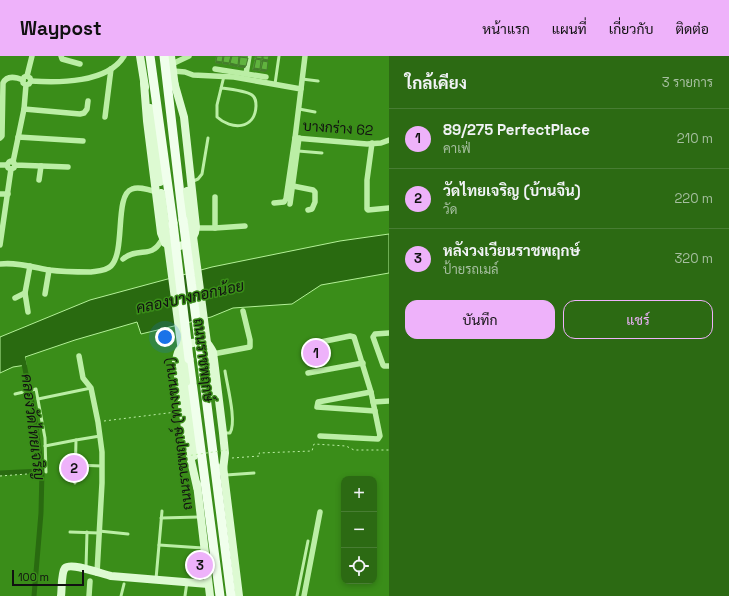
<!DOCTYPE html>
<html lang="th">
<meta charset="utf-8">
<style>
body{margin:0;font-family:"Space Grotesk",Sarabun,sans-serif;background:#346f1c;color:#f1f3f6}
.controls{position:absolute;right:12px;bottom:12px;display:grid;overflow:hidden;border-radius:8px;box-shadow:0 2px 6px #0003}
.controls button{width:36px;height:36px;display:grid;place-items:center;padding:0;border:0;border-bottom:1px solid #487d33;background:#2c6a13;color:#f1f3f6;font:20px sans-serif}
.scale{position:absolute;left:12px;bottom:10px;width:72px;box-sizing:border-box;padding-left:4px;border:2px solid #111;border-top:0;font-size:11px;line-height:14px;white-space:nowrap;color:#111;-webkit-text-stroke:3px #3a8d19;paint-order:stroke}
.you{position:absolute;left:165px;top:281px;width:14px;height:14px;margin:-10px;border:3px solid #fff;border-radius:50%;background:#1a73e8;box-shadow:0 0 0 6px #1a73e833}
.badge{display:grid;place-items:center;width:26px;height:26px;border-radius:50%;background:#eeb2fa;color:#111;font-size:13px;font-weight:700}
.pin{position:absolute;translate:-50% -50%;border:2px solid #fff;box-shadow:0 1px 4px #0006}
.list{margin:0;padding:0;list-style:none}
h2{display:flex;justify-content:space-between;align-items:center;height:52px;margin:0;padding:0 16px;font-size:17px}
h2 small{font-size:13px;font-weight:400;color:#a6bfa0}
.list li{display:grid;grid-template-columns:26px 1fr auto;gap:12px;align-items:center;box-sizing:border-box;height:60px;padding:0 16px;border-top:1px solid #487d33}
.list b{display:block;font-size:15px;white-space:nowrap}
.list p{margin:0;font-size:13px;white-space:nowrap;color:#a6bfa0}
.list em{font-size:13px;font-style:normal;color:#a6bfa0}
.actions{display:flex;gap:8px;padding:12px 16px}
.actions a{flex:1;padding:9px 0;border:1px solid #eeb2fa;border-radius:12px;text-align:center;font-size:14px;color:#eeb2fa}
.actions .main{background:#eeb2fa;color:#111}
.icon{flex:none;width:22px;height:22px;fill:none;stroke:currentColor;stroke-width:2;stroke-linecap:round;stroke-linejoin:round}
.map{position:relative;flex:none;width:389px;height:540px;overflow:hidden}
header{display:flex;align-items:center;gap:24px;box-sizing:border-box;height:56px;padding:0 20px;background:#eeb2fa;color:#111}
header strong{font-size:19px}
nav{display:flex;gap:22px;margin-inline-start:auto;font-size:14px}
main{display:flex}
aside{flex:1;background:#2c6a13}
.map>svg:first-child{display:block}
</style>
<header>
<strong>Waypost</strong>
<nav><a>หน้าแรก</a><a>แผนที่</a><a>เกี่ยวกับ</a><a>ติดต่อ</a></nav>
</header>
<main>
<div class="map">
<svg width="389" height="540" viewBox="0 0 389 540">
<rect width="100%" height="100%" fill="#3a8d19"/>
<polygon fill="#296a10" stroke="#b3f097" points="389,178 389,217 321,229 292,248 233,252 211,261 141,278 137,266 75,284 25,301 26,309 13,311 0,317 0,281 90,244 212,211 340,185"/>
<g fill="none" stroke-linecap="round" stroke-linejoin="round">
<g stroke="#296a10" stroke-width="5">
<polyline points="23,303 34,357 42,415 41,457 34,540"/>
<polyline points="0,417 42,415"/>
</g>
<g stroke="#bbeea5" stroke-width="1" stroke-dasharray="2 3" stroke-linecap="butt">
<polyline points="104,365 176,356"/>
<polyline points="232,402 260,400 259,397 312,395 314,388 346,390 354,394 389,394"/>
<polyline points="0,420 41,417"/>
</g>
<g stroke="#bbeea5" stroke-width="3">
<polyline points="302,23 318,25"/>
<polyline points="275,28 279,0"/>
<path d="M221 32C229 33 246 35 252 39 256 42 256 46 256 50 255 74 231 74 217 61V49L224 20"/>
<polyline points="299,53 315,56"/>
<polyline points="298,95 322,97"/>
<polyline points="191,126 198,123 202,118 208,82"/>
<polyline points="15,338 36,333 45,382 46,416"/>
<polyline points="38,343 91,332"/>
<path d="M223 377H230C237 366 227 329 225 315"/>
<polyline points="45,390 76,384"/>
<polyline points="75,409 102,410"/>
<polyline points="226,419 254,417"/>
<polyline points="75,427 76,384 100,380"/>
<polyline points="161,462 199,461"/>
<polyline points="99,475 128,478"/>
<polyline points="70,476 99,477"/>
<polyline points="159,489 203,492"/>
<polyline points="86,512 87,476"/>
<polyline points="156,523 162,455"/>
<polyline points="121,540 124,528"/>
<polyline points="185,540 187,526"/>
<polyline points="297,540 308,485"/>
</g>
<g stroke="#bbeea5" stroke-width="5.5">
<polyline points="61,0 62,3 80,8"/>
<polyline points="172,8 189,0"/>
<polyline points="215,13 266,21"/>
<polyline points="173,15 185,16 193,19 234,21 301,33 295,82 367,88 381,87 389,84"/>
<polyline points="246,18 249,0"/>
<polyline points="27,20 32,0"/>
<path d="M31 25C58 27 108 27 124 0"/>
<polyline points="301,33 305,0"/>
<polyline points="24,53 80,58 84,57 87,53 88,45"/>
<polyline points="105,61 111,13"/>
<polyline points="18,81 83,85"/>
<path d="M0 82 2 80 3 27C7 19 16 21 23 24"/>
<polyline points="372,87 367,124 367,153 368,154 389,152"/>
<polyline points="13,106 24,53 26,29 23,27 23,24 24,21 27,20 30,22 31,25 29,28 26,29"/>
<polyline points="0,109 7,109"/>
<polyline points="15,109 14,112 11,113 8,112 7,109 9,106 11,105 14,107 15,109 68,111"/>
<polyline points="39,124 41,110"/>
<polyline points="293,130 313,134 315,136 315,146 312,153 308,154"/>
<polyline points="0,138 8,138"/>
<polyline points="215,141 215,172"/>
<polyline points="274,147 284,146 286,143 295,82"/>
<polyline points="290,148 299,82"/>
<polyline points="196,172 215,172 245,170"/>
<polyline points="0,189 11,113"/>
<path d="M123 203C135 193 147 199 154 193 158 191 160 186 163 183"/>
<path d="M0 208C16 206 33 211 49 214 63 216 77 216 91 216 98 215 106 215 111 210 126 195 114 139 132 133 139 130 149 134 156 136"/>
<polyline points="45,238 49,214"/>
<polyline points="15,242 25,237"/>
<polyline points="28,256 25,237 30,210"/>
<polyline points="389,277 375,278 373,281 383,309 384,310 389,310"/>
<polyline points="311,288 350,280 354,281 371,336 380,380 378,383 320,380"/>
<polyline points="213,298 250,291 250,284 243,255"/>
<polyline points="79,300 83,322 91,332 98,366 102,396 102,427 97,517"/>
<polyline points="308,317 363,307"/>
<polyline points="371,336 318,346 317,351 375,355"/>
<polyline points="373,346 389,345"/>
<polyline points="89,540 90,525"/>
<polyline points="304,540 320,456"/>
</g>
<g stroke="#ddfad2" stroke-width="8">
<polyline points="140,0 145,31"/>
<polyline points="171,0 175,31"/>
<path d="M144 27 147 65 161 177 165 187C179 195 195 187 196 171L184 61 174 26"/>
<polyline points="150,52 153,65 160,126"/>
<polyline points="186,326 194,400"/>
<polyline points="223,410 239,540"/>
<polyline points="197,428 210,540"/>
<path d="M197 431 187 387 176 305C177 301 177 296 180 293 185 288 202 283 208 288 210 290 211 293 213 296L223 377 225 397 223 414"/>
<path d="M61 540C62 534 61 517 65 512 71 506 102 518 111 520L208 528"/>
</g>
<g stroke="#f0ffec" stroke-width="9">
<polyline points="150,0 173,167"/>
<polyline points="164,0 183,164"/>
<polyline points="201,301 231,540"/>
<polyline points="189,303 220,540"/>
</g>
<polyline stroke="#bbeea5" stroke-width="1" stroke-dasharray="2 3" stroke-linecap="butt" points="186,400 227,394"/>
<g stroke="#ddfad2" stroke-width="8">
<polyline points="187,135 214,340"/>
<polyline points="161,137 186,326"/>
</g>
<g stroke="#f0ffec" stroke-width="9">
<polyline points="183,164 201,301"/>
<polyline points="173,167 189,303"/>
</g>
</g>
<g fill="#539a35">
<polygon points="216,0 223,0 220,8 215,7"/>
<polygon points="223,0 231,0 230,1 231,0 241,0 239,2 236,11 229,9 229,7 228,9 222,8"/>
<polygon points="241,0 248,0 245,12 237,11 239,3"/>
<polygon points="255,0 269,0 265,16 259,15 260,13 258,15 252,14 254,6 255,4 254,4"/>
</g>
<g fill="#437d2b">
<polygon points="263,3 268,4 267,7 261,6"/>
<polygon points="216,5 222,6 220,8 215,7"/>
<polygon points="223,6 229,7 228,9 222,8"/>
<polygon points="230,7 238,9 236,11 229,9"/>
<polygon points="239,9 246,10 245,12 237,11"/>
<polygon points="254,12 260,13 258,15 252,14"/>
<polygon points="261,13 267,14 265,16 259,15"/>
</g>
<g fill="#60b33e" stroke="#437d2b">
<polygon points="217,0 223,0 222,6 216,5"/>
<polygon points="224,0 231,0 229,7 223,6"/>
<polygon points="232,0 239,0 238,9 230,7"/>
<polygon points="256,0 262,0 262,3 256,2"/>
<polygon points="263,0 269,0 268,4 263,3"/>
<polygon points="240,1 248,2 246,10 239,9"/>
<polygon points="256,3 261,4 260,13 254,12"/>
<polygon points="263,5 268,6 267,14 261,13"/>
</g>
<g text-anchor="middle" stroke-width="3" stroke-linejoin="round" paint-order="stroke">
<g font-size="14" fill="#111" stroke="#3a8d19">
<text transform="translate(338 72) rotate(4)" y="5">บางกร่าง 62</text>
<text transform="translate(204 304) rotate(83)" y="5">ถนนราชพฤกษ์</text>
<text transform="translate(178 378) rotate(-97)" y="5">ถนนราชพฤกษ์ (ทางขนาน)</text>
</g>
<g font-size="15" font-style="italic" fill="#111" stroke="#3a8d19">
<text transform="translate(190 241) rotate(-12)" y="5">คลองบางกอกน้อย</text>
<text transform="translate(33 371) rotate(83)" y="5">คลองวัดไทยเจริญ</text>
</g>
</g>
</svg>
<div class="controls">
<button>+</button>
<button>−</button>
<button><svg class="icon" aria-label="locate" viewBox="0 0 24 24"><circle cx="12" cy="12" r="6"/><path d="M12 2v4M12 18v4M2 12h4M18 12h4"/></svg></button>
</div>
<div class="scale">100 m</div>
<div class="you"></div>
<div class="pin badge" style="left:316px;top:297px">1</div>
<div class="pin badge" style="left:74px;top:412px">2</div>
<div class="pin badge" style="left:200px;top:509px">3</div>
</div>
<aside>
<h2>ใกล้เคียง<small>3 รายการ</small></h2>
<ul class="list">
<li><span class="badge">1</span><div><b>89/275 PerfectPlace</b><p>คาเฟ่</p></div><em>210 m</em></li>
<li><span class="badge">2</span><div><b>วัดไทยเจริญ (บ้านจีน)</b><p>วัด</p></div><em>220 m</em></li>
<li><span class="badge">3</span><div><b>หลังวงเวียนราชพฤกษ์</b><p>ป้ายรถเมล์</p></div><em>320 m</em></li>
</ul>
<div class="actions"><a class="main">บันทึก</a><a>แชร์</a></div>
</aside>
</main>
